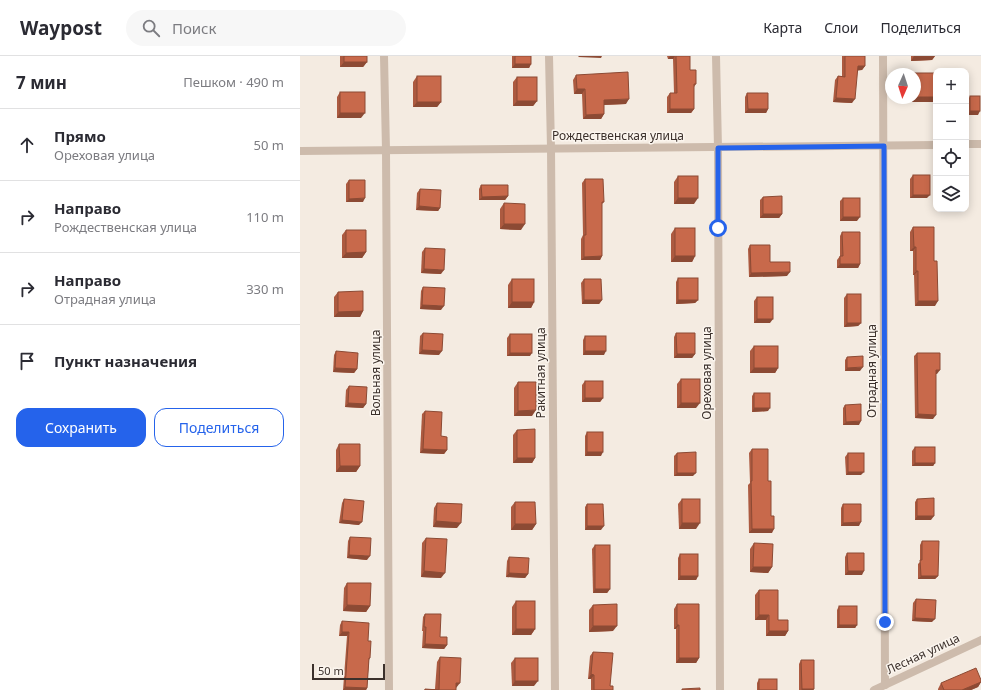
<!DOCTYPE html>
<html lang="ru">
<meta charset="utf-8">
<style>
body{margin:0;font-family:"Noto Sans",sans-serif;background:#f7f7f7;color:#2b2b33}
.controls{position:absolute;right:12px;top:12px;display:grid;overflow:hidden;border-radius:8px;box-shadow:0 2px 10px #0003}
.controls button{width:36px;height:36px;display:grid;place-items:center;padding:0;border:0;border-bottom:1px solid #e1e1e2;background:#fff;color:#2b2b33;font:20px sans-serif}
.compass{position:absolute;left:585px;top:12px;width:36px;height:36px;border-radius:50%;background:#fff;box-shadow:0 2px 10px #0003;rotate:183deg}
.scale{position:absolute;left:12px;bottom:10px;width:73px;box-sizing:border-box;padding-left:4px;border:2px solid #3b302b;border-top:0;font-size:11px;line-height:14px;white-space:nowrap;color:#3b302b;-webkit-text-stroke:3px #fbf5ee;paint-order:stroke}
.stop{position:absolute;width:12px;height:12px;margin:-9px;border:3px solid #2563eb;border-radius:50%;background:#fff}
.stop.end{background:#2563eb;border-color:#fff;box-shadow:0 1px 4px #0008}
.list{margin:0;padding:0;list-style:none}
h2{display:flex;justify-content:space-between;align-items:center;height:52px;margin:0;padding:0 16px;font-size:17px}
h2 small{font-size:13px;font-weight:400;color:#7c7c81}
.list li{display:grid;grid-template-columns:26px 1fr auto;gap:12px;align-items:center;box-sizing:border-box;height:72px;padding:0 16px;border-top:1px solid #e1e1e2}
.list b{display:block;font-size:15px;white-space:nowrap}
.list p{margin:0;font-size:13px;white-space:nowrap;color:#7c7c81}
.list em{font-size:13px;font-style:normal;color:#7c7c81}
.actions{display:flex;gap:8px;padding:12px 16px}
.actions a{flex:1;padding:9px 0;border:1px solid #2563eb;border-radius:12px;text-align:center;font-size:14px;color:#2563eb}
.actions .main{background:#2563eb;color:#fff}
.icon{flex:none;width:22px;height:22px;fill:none;stroke:currentColor;stroke-width:2;stroke-linecap:round;stroke-linejoin:round}
.map{position:relative;flex:none;width:681px;height:634px;overflow:hidden}
header{display:flex;align-items:center;gap:24px;box-sizing:border-box;height:56px;padding:0 20px;background:#fff;border-bottom:1px solid #e1e1e2}
header strong{font-size:19px}
nav{display:flex;gap:22px;margin-inline-start:auto;font-size:14px}
.search{width:280px;height:36px;background:#f7f7f7;display:flex;align-items:center;gap:10px;box-sizing:border-box;padding:0 14px;border-radius:22px;color:#7c7c81;font-size:15px}
main{display:flex}
aside{flex:1;background:#fff}
.map>svg:first-child{display:block}
</style>
<header>
<strong>Waypost</strong>
<div class="search"><svg class="icon" aria-label="search" viewBox="0 0 24 24"><circle cx="10" cy="10" r="6"/><path d="M15 15l6 6"/></svg>Поиск</div>
<nav><a>Карта</a><a>Слои</a><a>Поделиться</a></nav>
</header>
<main>
<aside>
<h2>7 мин<small>Пешком · 490 m</small></h2>
<ul class="list">
<li><svg class="icon" aria-label="ahead" viewBox="0 0 24 24"><path d="M12 20V5M6 11l6-6 6 6"/></svg><div><b>Прямо</b><p>Ореховая улица</p></div><em>50 m</em></li>
<li><svg class="icon" aria-label="right" viewBox="0 0 24 24"><path d="M7 20v-9h11M14 6l5 5-5 5"/></svg><div><b>Направо</b><p>Рождественская улица</p></div><em>110 m</em></li>
<li><svg class="icon" aria-label="right" viewBox="0 0 24 24"><path d="M7 20v-9h11M14 6l5 5-5 5"/></svg><div><b>Направо</b><p>Отрадная улица</p></div><em>330 m</em></li>
<li><svg class="icon" aria-label="arrive" viewBox="0 0 24 24"><path d="M6 21V4h12l-3 4 3 4H6"/></svg><div><b>Пункт назначения</b></div></li>
</ul>
<div class="actions"><a class="main">Сохранить</a><a>Поделиться</a></div>
</aside>
<div class="map">
<svg width="681" height="634" viewBox="0 0 681 634">
<rect width="100%" height="100%" fill="#f4ebe1"/>
<g fill="none" stroke-linecap="round" stroke-linejoin="round">
<g stroke="#cdbbac" stroke-width="8">
<polyline points="84,0 86,94 89,634"/>
<polyline points="249,0 251,92 255,634"/>
<polyline points="416,0 418,92 420,634"/>
<polyline points="583,0 585,629"/>
<polyline points="666,88 681,88"/>
<polyline points="0,95 636,89"/>
<polyline points="574,634 681,584"/>
</g>
</g>
<g fill="#ac5a40">
<polygon points="40,0 67,0 67,6 63,11 40,11"/>
<polygon points="212,0 231,0 231,8 229,12 212,12"/>
<polygon points="367,0 390,0 390,14 396,28 394,31 394,53 391,57 367,57 367,41 370,37 374,37 373,3 368,3"/>
<polygon points="542,0 565,0 565,10 562,14 557,14 552,47 533,46 535,24 538,20 542,20"/>
<polygon points="611,0 635,0 632,4 611,5"/>
<polygon points="614,17 636,17 636,41 633,46 610,46 610,42 615,42 615,18 614,18"/>
<polygon points="276,19 326,48 304,49 304,58 301,63 283,63 282,38 274,38 273,24"/>
<polygon points="117,20 141,46 137,51 113,51 113,26"/>
<polygon points="217,21 237,45 233,50 213,50 213,26"/>
<polygon points="40,36 61,62 37,62 37,41"/>
<polygon points="447,37 468,53 466,57 445,57 445,41"/>
<polygon points="670,40 678,59 668,59 668,44"/>
<polygon points="613,119 627,142 610,142 610,123"/>
<polygon points="378,120 394,148 374,148 374,126"/>
<polygon points="285,123 304,146 302,148 302,200 300,204 281,204 281,183 283,179 282,127"/>
<polygon points="49,124 63,146 46,146 46,128"/>
<polygon points="181,129 208,140 205,144 179,144 179,133"/>
<polygon points="120,133 140,152 138,155 116,154 117,137"/>
<polygon points="463,141 482,158 479,162 460,162 460,144"/>
<polygon points="543,142 557,165 540,165 540,145"/>
<polygon points="204,147 221,174 200,173 200,153"/>
<polygon points="613,171 635,250 615,250 614,219 613,219 613,195 610,195 610,176"/>
<polygon points="375,172 395,200 392,206 371,206 371,178"/>
<polygon points="46,174 66,196 62,202 42,202 42,179"/>
<polygon points="542,176 560,208 558,212 537,212 537,204 540,200 540,180"/>
<polygon points="450,189 470,206 487,220 449,221 448,193"/>
<polygon points="125,192 141,218 121,217 122,196"/>
<polygon points="378,222 398,244 395,247 376,248 376,226"/>
<polygon points="212,223 234,246 231,252 208,252 208,229"/>
<polygon points="284,223 302,244 299,248 282,248 281,227"/>
<polygon points="123,231 141,254 120,253 121,235"/>
<polygon points="38,236 63,255 60,261 34,261 34,241"/>
<polygon points="547,238 561,267 558,270 544,271 544,242"/>
<polygon points="457,241 470,267 454,267 454,245"/>
<polygon points="123,277 139,299 119,298 120,280"/>
<polygon points="376,277 395,298 392,302 374,302 374,281"/>
<polygon points="210,278 230,300 207,300 207,282"/>
<polygon points="285,280 304,299 283,299 283,284"/>
<polygon points="454,290 478,312 475,317 450,317 450,295"/>
<polygon points="36,295 57,313 54,317 33,316 34,299"/>
<polygon points="617,297 637,318 636,318 633,363 615,362 614,300"/>
<polygon points="547,301 560,315 545,315 545,304"/>
<polygon points="381,323 396,352 377,352 377,328"/>
<polygon points="285,325 303,342 300,346 282,346 282,329"/>
<polygon points="218,326 232,360 214,360 214,332"/>
<polygon points="49,330 66,348 63,352 45,351 46,334"/>
<polygon points="454,337 468,355 452,356 452,340"/>
<polygon points="545,349 559,369 543,369 543,352"/>
<polygon points="125,355 141,380 147,394 144,398 120,397 122,358"/>
<polygon points="217,374 235,402 232,407 213,407 213,379"/>
<polygon points="287,376 301,400 285,400 285,380"/>
<polygon points="39,388 60,410 56,416 36,416 36,394"/>
<polygon points="615,391 635,407 633,410 612,410 612,395"/>
<polygon points="452,393 468,425 471,460 472,477 449,477 448,429 450,427 449,397"/>
<polygon points="377,397 393,420 374,420 374,400"/>
<polygon points="548,397 561,419 546,419 545,401"/>
<polygon points="44,443 59,469 39,467 42,447"/>
<polygon points="382,443 396,473 379,473 378,448"/>
<polygon points="617,443 631,464 615,464 615,446"/>
<polygon points="215,446 236,468 232,474 211,474 211,451"/>
<polygon points="137,447 157,472 133,471 134,452"/>
<polygon points="287,448 301,474 285,474 285,451"/>
<polygon points="543,448 559,470 541,470 541,452"/>
<polygon points="50,481 67,504 47,502 48,485"/>
<polygon points="126,482 141,522 121,521 122,487"/>
<polygon points="622,485 638,520 635,523 618,523 618,508 620,506 620,489"/>
<polygon points="454,487 472,511 468,517 450,516 450,493"/>
<polygon points="295,489 310,533 307,537 293,537 292,493"/>
<polygon points="547,497 562,519 545,519 545,501"/>
<polygon points="380,498 398,520 396,524 378,524 378,502"/>
<polygon points="209,501 228,518 225,522 206,521 207,505"/>
<polygon points="47,527 70,550 66,556 43,555 44,532"/>
<polygon points="459,534 478,564 488,575 485,580 466,580 466,564 455,564 455,539"/>
<polygon points="616,543 632,566 612,565 613,547"/>
<polygon points="216,545 235,573 231,579 212,579 212,551"/>
<polygon points="377,548 399,602 396,607 376,607 376,573 374,573 374,553"/>
<polygon points="293,549 313,575 289,576 289,554"/>
<polygon points="539,550 557,569 555,572 537,572 537,554"/>
<polygon points="125,558 140,581 147,589 144,593 122,592 123,575 122,575 123,561"/>
<polygon points="42,565 68,585 70,602 69,604 67,632 66,634 43,634 47,580 39,580 40,569"/>
<polygon points="293,596 310,630 313,634 291,634 291,623 288,623 290,600"/>
<polygon points="140,601 156,632 156,634 124,634 125,633 135,633 137,606"/>
<polygon points="215,602 234,630 212,630 211,607"/>
<polygon points="501,604 514,633 513,634 499,634 499,608"/>
<polygon points="459,623 477,634 457,634 457,627"/>
<polygon points="681,624 681,626 678,631 671,634 638,634 638,633 641,627"/>
</g>
<g fill="#8c4a34">
<polygon points="279,0 302,0 301,2 278,1"/>
<polygon points="370,0 375,0 373,3 368,3"/>
<polygon points="614,0 635,0 632,4 611,5"/>
<polygon points="44,6 67,6 63,11 40,11"/>
<polygon points="215,8 231,8 229,12 212,12"/>
<polygon points="558,10 565,10 562,14 555,15"/>
<polygon points="277,33 285,33 282,38 274,38"/>
<polygon points="615,41 636,41 633,46 610,46 614,42 615,42"/>
<polygon points="536,42 555,43 552,47 533,46"/>
<polygon points="329,43 326,48 301,49 304,44"/>
<polygon points="217,45 237,45 233,50 213,50"/>
<polygon points="117,46 141,46 137,51 113,51"/>
<polygon points="370,53 394,53 391,57 367,57"/>
<polygon points="448,53 468,53 466,57 445,57"/>
<polygon points="670,55 680,55 678,59 668,59"/>
<polygon points="40,57 65,57 61,62 37,62"/>
<polygon points="304,58 301,63 283,63 286,59"/>
<polygon points="613,139 630,139 627,142 610,142"/>
<polygon points="208,140 205,144 179,144 182,141"/>
<polygon points="65,142 63,146 46,146 49,143"/>
<polygon points="378,142 398,142 394,148 374,148"/>
<polygon points="119,150 140,152 138,155 116,154"/>
<polygon points="463,158 482,158 479,162 460,162"/>
<polygon points="543,161 560,161 557,165 540,165"/>
<polygon points="204,168 225,168 221,174 200,173"/>
<polygon points="614,191 616,191 613,195 610,195"/>
<polygon points="66,196 62,202 42,202 46,197"/>
<polygon points="302,200 300,204 281,204 284,201"/>
<polygon points="375,200 395,200 392,206 371,206"/>
<polygon points="540,208 560,208 558,212 537,212"/>
<polygon points="124,213 144,214 141,218 121,217"/>
<polygon points="616,215 618,215 614,219 613,219"/>
<polygon points="490,216 487,220 449,221 451,217"/>
<polygon points="284,244 302,244 299,248 282,248"/>
<polygon points="378,244 398,244 395,247 376,248"/>
<polygon points="618,245 638,245 635,250 615,250"/>
<polygon points="212,246 234,246 231,252 208,252"/>
<polygon points="122,249 144,250 141,254 120,253"/>
<polygon points="63,255 60,261 34,261 38,256"/>
<polygon points="457,263 473,263 470,267 454,267"/>
<polygon points="547,267 561,267 558,270 544,271"/>
<polygon points="122,294 142,295 139,299 119,298"/>
<polygon points="285,295 306,295 304,299 283,299"/>
<polygon points="210,297 232,297 230,300 207,300"/>
<polygon points="377,298 395,298 392,302 374,302"/>
<polygon points="563,311 560,315 545,315 547,312"/>
<polygon points="35,312 57,313 54,317 33,316"/>
<polygon points="454,312 478,312 475,317 450,317"/>
<polygon points="636,314 640,314 637,318 633,318"/>
<polygon points="285,342 303,342 300,346 282,346"/>
<polygon points="48,347 66,348 63,352 45,351"/>
<polygon points="381,347 400,347 396,352 377,352"/>
<polygon points="454,352 470,352 468,355 452,356"/>
<polygon points="236,354 232,360 214,360 218,355"/>
<polygon points="618,358 636,359 633,363 615,362"/>
<polygon points="561,365 559,369 543,369 546,366"/>
<polygon points="123,393 147,394 144,398 120,397"/>
<polygon points="287,396 303,396 301,400 285,400"/>
<polygon points="217,402 235,402 232,407 213,407"/>
<polygon points="615,407 635,407 633,410 612,410"/>
<polygon points="40,410 60,410 56,416 36,416"/>
<polygon points="548,416 564,416 561,419 546,419"/>
<polygon points="377,417 396,417 393,420 374,420"/>
<polygon points="617,460 634,460 631,464 615,464"/>
<polygon points="42,464 62,466 59,469 39,467"/>
<polygon points="136,465 161,467 157,472 133,471"/>
<polygon points="561,466 559,470 541,470 543,467"/>
<polygon points="382,467 400,467 396,473 379,473"/>
<polygon points="215,468 236,468 232,474 211,474"/>
<polygon points="287,470 304,470 301,474 285,474"/>
<polygon points="452,473 474,473 472,477 449,477"/>
<polygon points="49,499 70,500 67,504 47,502"/>
<polygon points="453,511 472,511 468,517 450,516"/>
<polygon points="124,515 145,517 141,522 121,521"/>
<polygon points="548,515 564,515 562,519 545,519"/>
<polygon points="209,517 228,518 225,522 206,521"/>
<polygon points="380,520 398,520 396,524 378,524"/>
<polygon points="621,520 638,520 635,523 618,523"/>
<polygon points="295,533 310,533 307,537 293,537"/>
<polygon points="47,549 70,550 66,556 43,555"/>
<polygon points="459,559 469,559 466,564 455,564"/>
<polygon points="615,562 635,563 632,566 612,565"/>
<polygon points="377,569 379,569 376,573 374,573"/>
<polygon points="539,569 557,569 555,572 537,572"/>
<polygon points="293,570 317,570 313,575 289,576"/>
<polygon points="216,573 235,573 231,579 212,579"/>
<polygon points="469,575 488,575 485,580 466,580"/>
<polygon points="42,576 49,576 47,580 39,580"/>
<polygon points="125,588 147,589 144,593 122,592"/>
<polygon points="379,602 399,602 396,607 376,607"/>
<polygon points="291,618 294,619 291,623 288,623"/>
<polygon points="215,625 238,625 234,630 212,630"/>
<polygon points="681,626 678,631 671,634 662,634"/>
<polygon points="156,627 160,627 156,632"/>
<polygon points="45,631 67,632 66,634 43,634"/>
<polygon points="502,633 514,633 513,634 501,634"/>
</g>
<g fill="#c8694b" stroke="#8c4a34">
<rect x="44" y="0" width="23" height="6"/>
<rect x="215" y="0" width="16" height="8"/>
<polygon points="376,0 390,0 390,14 396,14 396,28 394,28 394,53 370,53 370,37 377,37"/>
<polygon points="545,0 565,0 565,10 558,10 555,43 536,42 538,20 545,21"/>
<polygon points="328,16 329,43 304,44 304,58 286,59 285,33 277,33 276,19"/>
<polygon points="614,17 636,17 636,41 615,41 615,18 614,18"/>
<rect x="117" y="20" width="24" height="26"/>
<rect x="217" y="21" width="20" height="24"/>
<rect x="40" y="36" width="25" height="21"/>
<polygon points="447,37 468,37 468,53 448,53"/>
<rect x="670" y="40" width="10" height="15"/>
<rect x="613" y="119" width="17" height="20"/>
<rect x="378" y="120" width="20" height="22"/>
<polygon points="285,123 303,123 304,146 302,146 302,200 284,201 284,179 286,179"/>
<polygon points="49,124 65,124 65,142 49,143"/>
<polygon points="181,129 208,129 208,140 182,141"/>
<polygon points="120,133 141,134 140,152 119,150"/>
<polygon points="482,140 482,158 463,158 463,141"/>
<rect x="543" y="142" width="17" height="19"/>
<polygon points="204,147 225,148 225,168 204,168"/>
<polygon points="613,171 634,171 634,205 637,205 638,245 618,245 618,215 616,215 616,191 614,191"/>
<rect x="375" y="172" width="20" height="28"/>
<polygon points="46,174 66,174 66,196 46,197"/>
<polygon points="542,176 560,176 560,208 540,208 540,200 543,200"/>
<polygon points="450,189 470,189 470,206 490,206 490,216 451,217"/>
<polygon points="125,192 145,193 144,214 124,213"/>
<rect x="378" y="222" width="20" height="22"/>
<rect x="212" y="223" width="22" height="23"/>
<polygon points="284,223 301,223 302,244 284,244"/>
<polygon points="123,231 145,232 144,250 122,249"/>
<polygon points="63,235 63,255 38,256 38,236"/>
<rect x="547" y="238" width="14" height="29"/>
<rect x="457" y="241" width="16" height="22"/>
<polygon points="123,277 143,278 142,295 122,294"/>
<polygon points="376,277 395,277 395,298 377,298"/>
<rect x="210" y="278" width="22" height="19"/>
<rect x="285" y="280" width="21" height="15"/>
<rect x="454" y="290" width="24" height="22"/>
<polygon points="36,295 58,297 57,313 35,312"/>
<polygon points="617,297 640,297 640,314 636,314 636,359 618,358"/>
<polygon points="563,300 563,311 547,312 547,301"/>
<rect x="381" y="323" width="19" height="24"/>
<rect x="285" y="325" width="18" height="17"/>
<polygon points="218,326 236,326 236,354 218,355"/>
<polygon points="49,330 67,331 66,348 48,347"/>
<rect x="454" y="337" width="16" height="15"/>
<polygon points="561,348 561,365 546,366 545,349"/>
<polygon points="125,355 142,356 141,380 147,381 147,394 123,393"/>
<polygon points="235,373 235,402 217,402 217,374"/>
<rect x="287" y="376" width="16" height="20"/>
<polygon points="39,388 60,388 60,410 40,410"/>
<rect x="615" y="391" width="20" height="16"/>
<polygon points="452,393 468,393 468,425 471,425 471,460 474,460 474,473 452,473 451,425 452,425"/>
<polygon points="396,396 396,417 377,417 377,397"/>
<rect x="548" y="397" width="16" height="19"/>
<polygon points="634,442 634,460 617,460 617,443"/>
<polygon points="44,443 64,445 62,466 42,464"/>
<rect x="382" y="443" width="18" height="24"/>
<polygon points="215,446 235,446 236,468 215,468"/>
<polygon points="137,447 162,448 161,467 136,465"/>
<polygon points="287,448 303,448 304,470 287,470"/>
<polygon points="543,448 561,448 561,466 543,467"/>
<polygon points="50,481 71,482 70,500 49,499"/>
<polygon points="126,482 147,483 145,517 124,515"/>
<polygon points="622,485 639,485 638,520 621,520 620,504 622,504"/>
<polygon points="454,487 473,488 472,511 453,511"/>
<rect x="295" y="489" width="15" height="44"/>
<polygon points="547,497 564,497 564,515 548,515"/>
<rect x="380" y="498" width="18" height="22"/>
<polygon points="209,501 229,502 228,518 209,517"/>
<polygon points="47,527 71,527 70,550 47,549"/>
<polygon points="459,534 478,534 478,564 488,564 488,575 469,575 469,559 459,559"/>
<polygon points="616,543 636,544 635,563 615,562"/>
<rect x="216" y="545" width="19" height="28"/>
<polygon points="317,548 317,570 293,570 293,549"/>
<polygon points="377,548 399,548 399,602 379,602 379,569 377,569"/>
<rect x="539" y="550" width="18" height="19"/>
<polygon points="125,558 141,558 140,581 147,581 147,589 125,588 126,571 124,571"/>
<polygon points="42,565 69,567 68,585 71,585 70,602 69,602 67,632 45,631 49,576 42,576"/>
<polygon points="293,596 313,597 310,630 313,630 313,634 294,634 294,619 291,618"/>
<polygon points="140,601 161,602 160,627 156,627 156,634 125,634 125,633 139,634"/>
<rect x="215" y="602" width="23" height="23"/>
<polygon points="501,604 514,604 514,633 502,633"/>
<polygon points="676,612 681,624 681,626 662,634 644,634 641,627"/>
<rect x="459" y="623" width="18" height="11"/>
<polygon points="400,632 400,634 382,634 382,633"/>
</g>
<g fill="none" stroke-linecap="round" stroke-linejoin="round">
<polyline stroke="#2563eb" stroke-width="5" points="418,172 418,92 584,90 585,566"/>
</g>
<g text-anchor="middle" stroke-width="3" stroke-linejoin="round" paint-order="stroke">
<g font-size="12" fill="#3b302b" stroke="#fbf5ee">
<text x="318" y="84">Рождественская улица</text>
<text transform="translate(572 315) rotate(-90)" y="4">Отрадная улица</text>
<text transform="translate(76 317) rotate(-90)" y="4">Вольная улица</text>
<text transform="translate(241 317) rotate(-90)" y="4">Ракитная улица</text>
<text transform="translate(407 317) rotate(-90)" y="4">Ореховая улица</text>
<text transform="translate(623 598) rotate(-25)" y="4">Лесная улица</text>
</g>
</g>
</svg>
<div class="controls">
<button>+</button>
<button>−</button>
<button><svg class="icon" aria-label="locate" viewBox="0 0 24 24"><circle cx="12" cy="12" r="6"/><path d="M12 2v4M12 18v4M2 12h4M18 12h4"/></svg></button>
<button><svg class="icon" aria-label="layers" viewBox="0 0 24 24"><path d="M12 4l9 5-9 5-9-5zM3 14l9 5 9-5"/></svg></button>
</div>
<svg class="compass" viewBox="-18 -18 36 36"><path d="M0-13l5 13h-10z" fill="#e53935"/><path d="M0 13l5-13h-10z" fill="#7c7c81"/></svg>
<div class="scale">50 m</div>
<div class="stop" style="left:418px;top:172px"></div>
<div class="stop end" style="left:585px;top:566px"></div>
</div>
</main>
